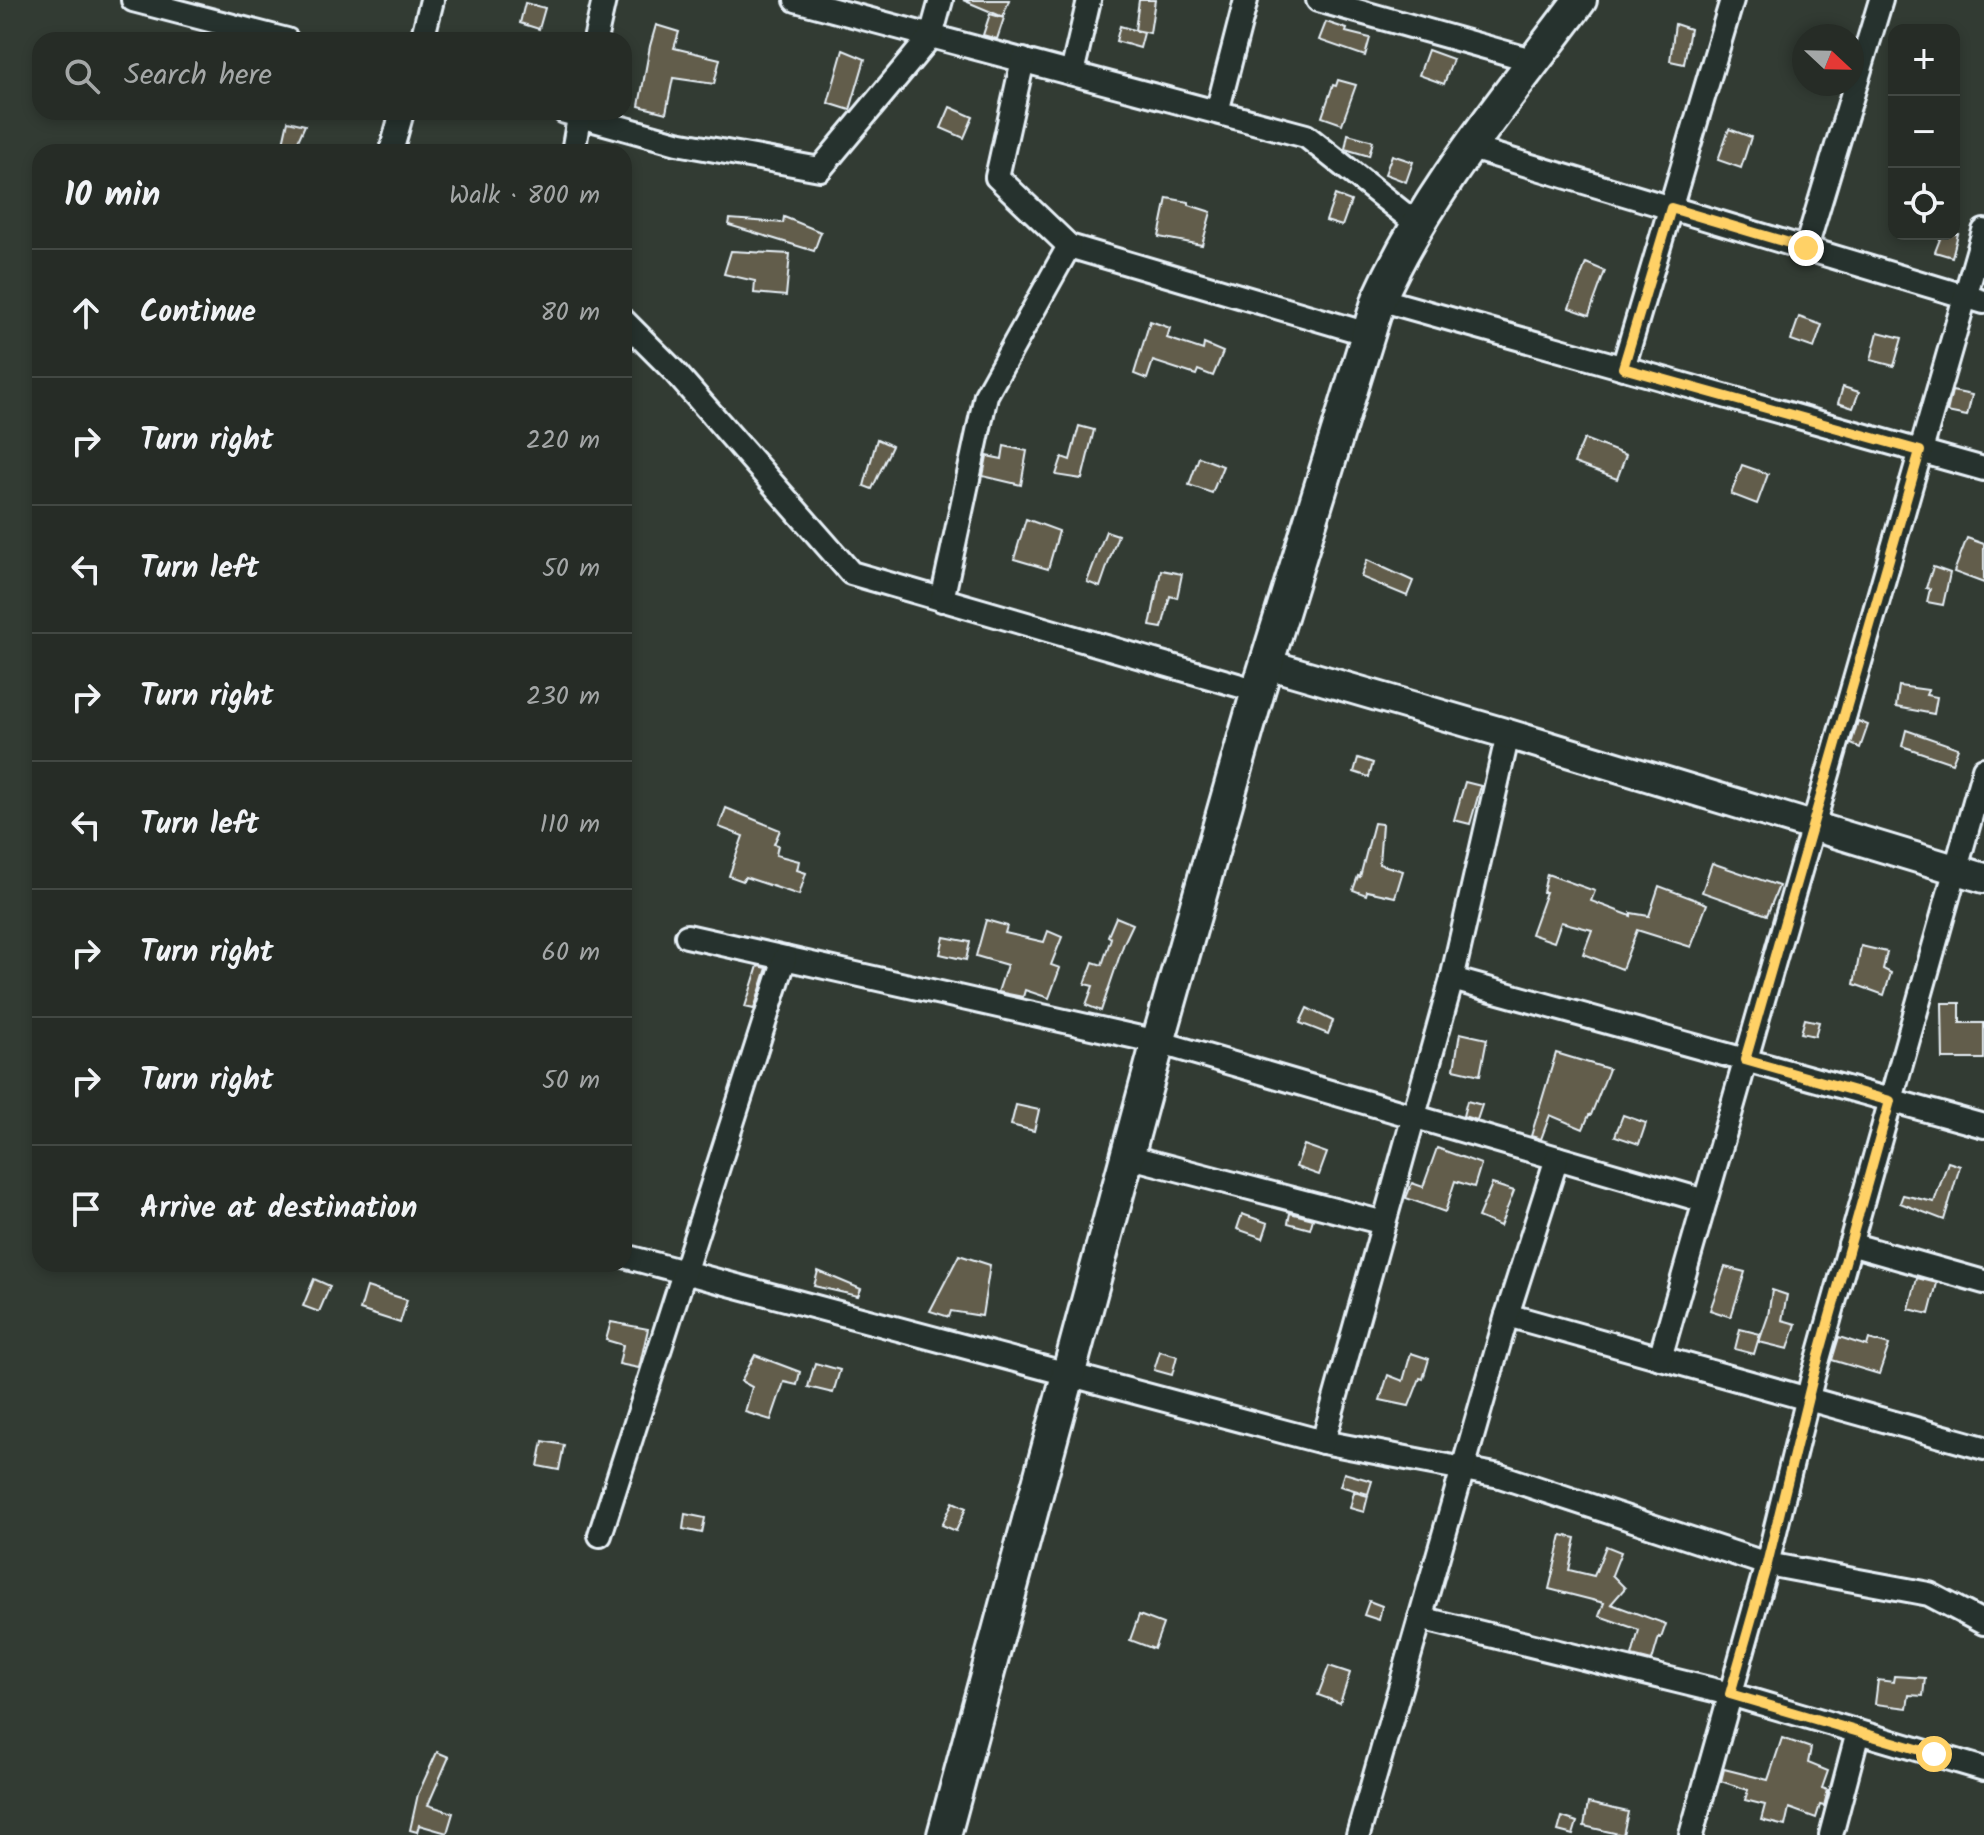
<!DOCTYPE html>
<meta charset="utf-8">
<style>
body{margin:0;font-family:Kalam,sans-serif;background:#2e342e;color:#f1f3f6}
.controls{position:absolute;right:24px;top:24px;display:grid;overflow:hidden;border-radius:16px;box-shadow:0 4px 12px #0003}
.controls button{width:72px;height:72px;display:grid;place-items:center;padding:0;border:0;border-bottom:2px solid #424843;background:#262c26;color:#f1f3f6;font:40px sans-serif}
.compass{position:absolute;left:1792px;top:24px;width:72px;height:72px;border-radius:50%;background:#262c26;box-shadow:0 4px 12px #0003;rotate:112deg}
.stop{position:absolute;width:24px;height:24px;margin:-18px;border:6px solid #ffd166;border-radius:50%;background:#fff}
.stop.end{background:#ffd166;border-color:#fff;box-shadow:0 2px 8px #0008}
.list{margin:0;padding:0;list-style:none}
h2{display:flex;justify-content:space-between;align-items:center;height:104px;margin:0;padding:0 32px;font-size:34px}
h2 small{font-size:26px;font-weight:400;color:#a4a7a7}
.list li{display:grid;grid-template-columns:52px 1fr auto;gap:24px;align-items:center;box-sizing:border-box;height:128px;padding:0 32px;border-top:2px solid #424843}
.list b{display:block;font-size:30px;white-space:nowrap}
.list em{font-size:26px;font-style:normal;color:#a4a7a7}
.icon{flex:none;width:44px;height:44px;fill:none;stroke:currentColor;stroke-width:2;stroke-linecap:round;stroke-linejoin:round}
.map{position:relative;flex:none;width:1984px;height:1835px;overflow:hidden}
.search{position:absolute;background:#262c26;box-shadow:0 4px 12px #0003;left:32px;top:32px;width:600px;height:88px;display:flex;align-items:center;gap:20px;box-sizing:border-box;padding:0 28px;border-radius:24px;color:#a4a7a7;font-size:30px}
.panel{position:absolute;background:#262c26;box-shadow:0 4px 12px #0003;left:32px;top:144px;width:600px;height:1128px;border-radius:24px}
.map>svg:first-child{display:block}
</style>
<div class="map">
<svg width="1984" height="1835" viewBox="0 0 1984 1835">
<rect width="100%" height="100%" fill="#323b33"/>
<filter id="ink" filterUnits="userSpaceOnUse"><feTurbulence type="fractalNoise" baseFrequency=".0125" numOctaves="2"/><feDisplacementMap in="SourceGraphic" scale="16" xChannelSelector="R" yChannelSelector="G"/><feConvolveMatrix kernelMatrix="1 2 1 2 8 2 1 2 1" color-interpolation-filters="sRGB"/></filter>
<g filter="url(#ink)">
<g fill="#625d4b" stroke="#e8f1f8" stroke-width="2">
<polygon points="963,0 1009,0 1003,17"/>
<polygon points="1139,0 1155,0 1150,33 1135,30"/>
<polygon points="525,3 545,8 539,29 520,23"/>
<polygon points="990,14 1004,18 997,39 983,35"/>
<polygon points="1326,22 1347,29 1346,32 1370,38 1365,56 1319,40"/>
<polygon points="1675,24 1690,29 1684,64 1670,61"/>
<polygon points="656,25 679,32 674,48 720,59 714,84 673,78 666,113 639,106 650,46"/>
<polygon points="1120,26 1144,33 1140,48 1116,41"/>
<polygon points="843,50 865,59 850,110 828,103"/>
<polygon points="1428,50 1453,59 1444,84 1419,75"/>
<polygon points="1338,80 1356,85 1342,124 1322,117 1333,85 1336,86"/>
<polygon points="950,107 973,117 964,138 941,128"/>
<polygon points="288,121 305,125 293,152 281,152"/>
<polygon points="1729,129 1751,137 1741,168 1718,160"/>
<polygon points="1348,134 1373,141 1369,156 1345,149"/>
<polygon points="1392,155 1413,162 1406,182 1385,174"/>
<polygon points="1335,195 1351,201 1342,226 1326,221"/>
<polygon points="1167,198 1189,202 1189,205 1211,212 1202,245 1159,237"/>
<polygon points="784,217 821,232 814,251 729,225 730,219 783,223"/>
<polygon points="1942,234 1958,234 1952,257 1935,252"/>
<polygon points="731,251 790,254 786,296 754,293 755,281 724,274"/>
<polygon points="1586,263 1605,271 1589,315 1569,308"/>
<polygon points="1799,317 1822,325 1814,348 1791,340"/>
<polygon points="1150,321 1170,328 1167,338 1203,350 1204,344 1223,352 1213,376 1198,370 1196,375 1153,361 1147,379 1134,374"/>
<polygon points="1878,332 1902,338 1894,366 1871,360"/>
<polygon points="1843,387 1859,392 1853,408 1838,403"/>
<polygon points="1952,391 1972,395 1967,416 1947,412"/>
<polygon points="1079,426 1094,430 1082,479 1056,475 1062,457 1070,460"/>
<polygon points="877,439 892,446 872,489 864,486"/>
<polygon points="1584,439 1626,455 1617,479 1574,463"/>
<polygon points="1004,446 1027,451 1021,485 983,476 987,456 1002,459"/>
<polygon points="1199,457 1223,466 1212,493 1189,485"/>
<polygon points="1742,465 1768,474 1757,504 1731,494"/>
<polygon points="1026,519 1059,531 1048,569 1014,559"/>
<polygon points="1106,531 1118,535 1100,587 1087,582"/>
<polygon points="1967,538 1984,544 1984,583 1954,572"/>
<polygon points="1367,560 1413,581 1407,596 1361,577"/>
<polygon points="1933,567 1950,573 1943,605 1927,602 1930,589 1926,588"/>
<polygon points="1161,570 1182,574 1177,598 1170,596 1162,628 1150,626"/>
<polygon points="1899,686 1928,690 1926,695 1937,697 1934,714 1896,707"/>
<polygon points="1858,721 1868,725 1860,748 1851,744"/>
<polygon points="1906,730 1958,748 1952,763 1902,746"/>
<polygon points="1358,758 1373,763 1369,777 1354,772"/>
<polygon points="1465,782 1481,786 1470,824 1454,820"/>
<polygon points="726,808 780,830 774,844 778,845 776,855 799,861 797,870 806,873 799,895 745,877 743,881 729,876 743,836 719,827"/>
<polygon points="1374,823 1382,824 1379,864 1403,871 1395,897 1367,891 1366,895 1353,890 1358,876 1360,877"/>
<polygon points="1712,863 1779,886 1767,915 1702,892"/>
<polygon points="1547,874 1595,891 1591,901 1631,916 1631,913 1649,916 1659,886 1707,904 1691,947 1637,930 1622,969 1583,954 1592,930 1561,922 1554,942 1531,934 1546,892 1543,892"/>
<polygon points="1116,917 1133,924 1124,943 1101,1011 1086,1005 1093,986 1085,984 1093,962 1102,965 1111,938 1108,936"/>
<polygon points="986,920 1007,926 1005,933 1044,942 1048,931 1062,937 1051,965 1060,968 1049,998 1025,990 1023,997 998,992 1007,965 976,956"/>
<polygon points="944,937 970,942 966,960 940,954"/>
<polygon points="1861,946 1887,952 1883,969 1891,973 1884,995 1854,984"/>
<polygon points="758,966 767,968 754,1009 745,1007"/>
<polygon points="1942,1003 1960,1003 1960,1023 1984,1023 1984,1059 1943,1059"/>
<polygon points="1307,1008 1333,1021 1328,1034 1300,1023"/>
<polygon points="1805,1019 1819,1022 1815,1036 1801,1033"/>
<polygon points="1460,1033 1487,1039 1480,1075 1454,1069"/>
<polygon points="1556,1053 1609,1069 1591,1115 1589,1115 1583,1129 1550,1115 1541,1139 1531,1136"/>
<polygon points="1467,1101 1482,1105 1477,1120 1463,1116"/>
<polygon points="1016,1105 1039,1110 1034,1131 1011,1125"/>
<polygon points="1623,1115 1646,1123 1639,1144 1615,1136"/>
<polygon points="1304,1145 1327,1153 1319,1175 1296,1167"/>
<polygon points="1437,1148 1481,1164 1474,1187 1455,1181 1445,1212 1406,1198 1412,1183 1423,1187"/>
<polygon points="1948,1162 1960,1166 1944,1220 1900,1203 1903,1195 1934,1202"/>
<polygon points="1492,1184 1514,1191 1500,1226 1478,1217"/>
<polygon points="1290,1213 1313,1219 1310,1229 1288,1223"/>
<polygon points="1242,1214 1268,1223 1263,1238 1237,1229"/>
<polygon points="959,1255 990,1265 982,1316 951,1311 949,1317 930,1311"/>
<polygon points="1725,1267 1745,1272 1731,1317 1710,1310"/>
<polygon points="818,1271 861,1289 858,1296 814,1286"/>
<polygon points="1917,1278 1937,1283 1929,1314 1909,1309"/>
<polygon points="314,1279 330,1286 319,1312 303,1306"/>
<polygon points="367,1287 407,1300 400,1323 360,1310"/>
<polygon points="1772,1290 1787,1295 1782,1320 1796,1324 1788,1349 1759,1342 1768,1316"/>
<polygon points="611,1322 648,1329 639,1368 619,1364 623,1345 606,1340"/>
<polygon points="1740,1329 1760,1334 1754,1354 1735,1349"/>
<polygon points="1839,1337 1867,1346 1869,1339 1889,1345 1879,1374 1832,1360"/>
<polygon points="1160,1351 1177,1356 1172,1375 1154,1370"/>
<polygon points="1411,1353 1429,1359 1423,1379 1420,1378 1409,1406 1380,1400 1388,1375 1403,1381"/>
<polygon points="755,1355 800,1372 797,1385 784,1382 771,1420 745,1412 752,1387 741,1381"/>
<polygon points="815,1363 840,1370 833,1393 808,1387"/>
<polygon points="543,1441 564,1445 559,1470 538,1466"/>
<polygon points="1344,1473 1372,1481 1368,1494 1340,1486"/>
<polygon points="1354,1492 1368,1496 1364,1512 1350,1508"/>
<polygon points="953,1502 966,1508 956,1531 942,1525"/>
<polygon points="685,1514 705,1518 702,1533 683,1529"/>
<polygon points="1562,1535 1576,1538 1569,1570 1594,1576 1606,1546 1621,1552 1612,1575 1625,1588 1611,1604 1666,1624 1661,1638 1659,1637 1652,1661 1632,1656 1639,1630 1599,1616 1604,1603 1549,1589"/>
<polygon points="1369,1601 1382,1606 1379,1620 1364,1615"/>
<polygon points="1139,1615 1163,1624 1154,1649 1130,1640"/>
<polygon points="1329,1666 1350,1673 1340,1703 1318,1695"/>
<polygon points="1894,1676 1925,1678 1923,1696 1909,1695 1907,1708 1875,1704 1878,1680 1893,1682"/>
<polygon points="1782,1738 1811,1748 1808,1763 1828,1771 1822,1788 1828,1790 1824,1806 1820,1805 1816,1818 1789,1808 1785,1826 1761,1820 1765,1805 1745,1800 1748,1790 1721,1781 1724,1769 1768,1780"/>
<polygon points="437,1752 449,1757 428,1805 453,1813 447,1833 419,1825 417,1832 410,1830 418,1794"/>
<polygon points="1588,1803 1628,1812 1623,1835 1584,1826"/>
<polygon points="1562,1817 1577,1822 1573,1835 1558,1831"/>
</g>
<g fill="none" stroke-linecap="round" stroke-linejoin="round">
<g stroke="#e8f1f8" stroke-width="28">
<g id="minor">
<polyline points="133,0 287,40"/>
<polyline points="796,0 1306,136 1418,225"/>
<polyline points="1318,0 1535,61"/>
<polyline points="422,40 432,0"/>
<polyline points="595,40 604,0"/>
<polyline points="1023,60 997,177 1069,246 1368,334"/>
<polyline points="1072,73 1089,0"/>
<polyline points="565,112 677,143 820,169 931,36 941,0"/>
<polyline points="1217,112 1246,0"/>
<polyline points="1471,148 1984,302"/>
<polyline points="391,152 402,112"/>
<polyline points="573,152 580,112"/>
<polyline points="1806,248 1881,0"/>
<polyline points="1379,299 1984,469"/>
<polyline points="624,321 674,371 851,573 1258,691"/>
<polyline points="1623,368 1732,0"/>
<polyline points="942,600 986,395 1069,246"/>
<polyline points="687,936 1158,1042 1705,1201"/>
<polyline points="1452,979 1984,1126"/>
<polyline points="1127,1156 1384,1223"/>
<polyline points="1850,1244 1984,1282"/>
<polyline points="624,1256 1323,1442 1500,1476 1767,1564 1929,1594 1984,1623"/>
<polyline points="1507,1315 1984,1448"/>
<polyline points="1660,1358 1984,231"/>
<polyline points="1323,1442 1452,979 1508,734"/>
<polyline points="600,1535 785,958"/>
<polyline points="1420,1618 1730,1694 1984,1769"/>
<polyline points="1358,1835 1507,1315 1557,1158"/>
<polyline points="1691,1835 1767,1564 1813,1377 1984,769"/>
<polyline points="1831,1835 1858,1732"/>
</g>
</g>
<g stroke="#e8f1f8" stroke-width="34">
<polyline id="tertiary" points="1267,664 1508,734 1984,878"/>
</g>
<g stroke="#e8f1f8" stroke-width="38">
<path id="secondary" d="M944 1835 1158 1042 1258 691 1379 299C1428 190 1509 96 1580 0"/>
</g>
<use href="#minor" stroke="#26332d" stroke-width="22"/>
<use href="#tertiary" stroke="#26332d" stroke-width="28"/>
<use href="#secondary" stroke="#26332d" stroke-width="32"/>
</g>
</g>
<g fill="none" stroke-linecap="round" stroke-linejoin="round" filter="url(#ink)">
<polyline stroke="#ffd166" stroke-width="10" points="1806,248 1671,208 1623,368 1920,451 1745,1060 1890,1101 1813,1377 1767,1564 1730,1694 1934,1754"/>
</g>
</svg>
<div class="controls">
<button>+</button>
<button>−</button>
<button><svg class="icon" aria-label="locate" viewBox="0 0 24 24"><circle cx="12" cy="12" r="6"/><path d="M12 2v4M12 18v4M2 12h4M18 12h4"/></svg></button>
</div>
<svg class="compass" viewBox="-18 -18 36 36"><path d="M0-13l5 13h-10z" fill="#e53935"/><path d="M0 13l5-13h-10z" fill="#a4a7a7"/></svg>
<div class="stop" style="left:1934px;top:1754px"></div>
<div class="stop end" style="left:1806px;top:248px"></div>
<div class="search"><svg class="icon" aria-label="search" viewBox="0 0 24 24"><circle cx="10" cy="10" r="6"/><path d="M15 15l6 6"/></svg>Search here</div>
<section class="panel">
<h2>10 min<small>Walk · 800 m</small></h2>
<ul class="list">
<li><svg class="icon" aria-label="ahead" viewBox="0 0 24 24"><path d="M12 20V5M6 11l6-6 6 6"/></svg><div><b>Continue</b></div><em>80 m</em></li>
<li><svg class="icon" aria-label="right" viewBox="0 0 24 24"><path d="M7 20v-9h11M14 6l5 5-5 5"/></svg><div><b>Turn right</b></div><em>220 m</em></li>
<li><svg class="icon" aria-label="left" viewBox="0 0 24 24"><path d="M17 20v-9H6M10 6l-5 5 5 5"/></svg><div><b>Turn left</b></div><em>50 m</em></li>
<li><svg class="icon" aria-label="right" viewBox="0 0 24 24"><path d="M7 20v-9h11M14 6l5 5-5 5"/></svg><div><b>Turn right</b></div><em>230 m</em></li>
<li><svg class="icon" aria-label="left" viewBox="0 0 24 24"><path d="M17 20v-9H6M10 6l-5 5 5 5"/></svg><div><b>Turn left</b></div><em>110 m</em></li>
<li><svg class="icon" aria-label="right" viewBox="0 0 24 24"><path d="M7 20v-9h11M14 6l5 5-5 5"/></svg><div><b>Turn right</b></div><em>60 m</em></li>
<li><svg class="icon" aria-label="right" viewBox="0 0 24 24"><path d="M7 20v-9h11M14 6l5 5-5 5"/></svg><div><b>Turn right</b></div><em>50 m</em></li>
<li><svg class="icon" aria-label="arrive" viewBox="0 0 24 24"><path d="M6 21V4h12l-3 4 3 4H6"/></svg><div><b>Arrive at destination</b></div></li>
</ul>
</section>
</div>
